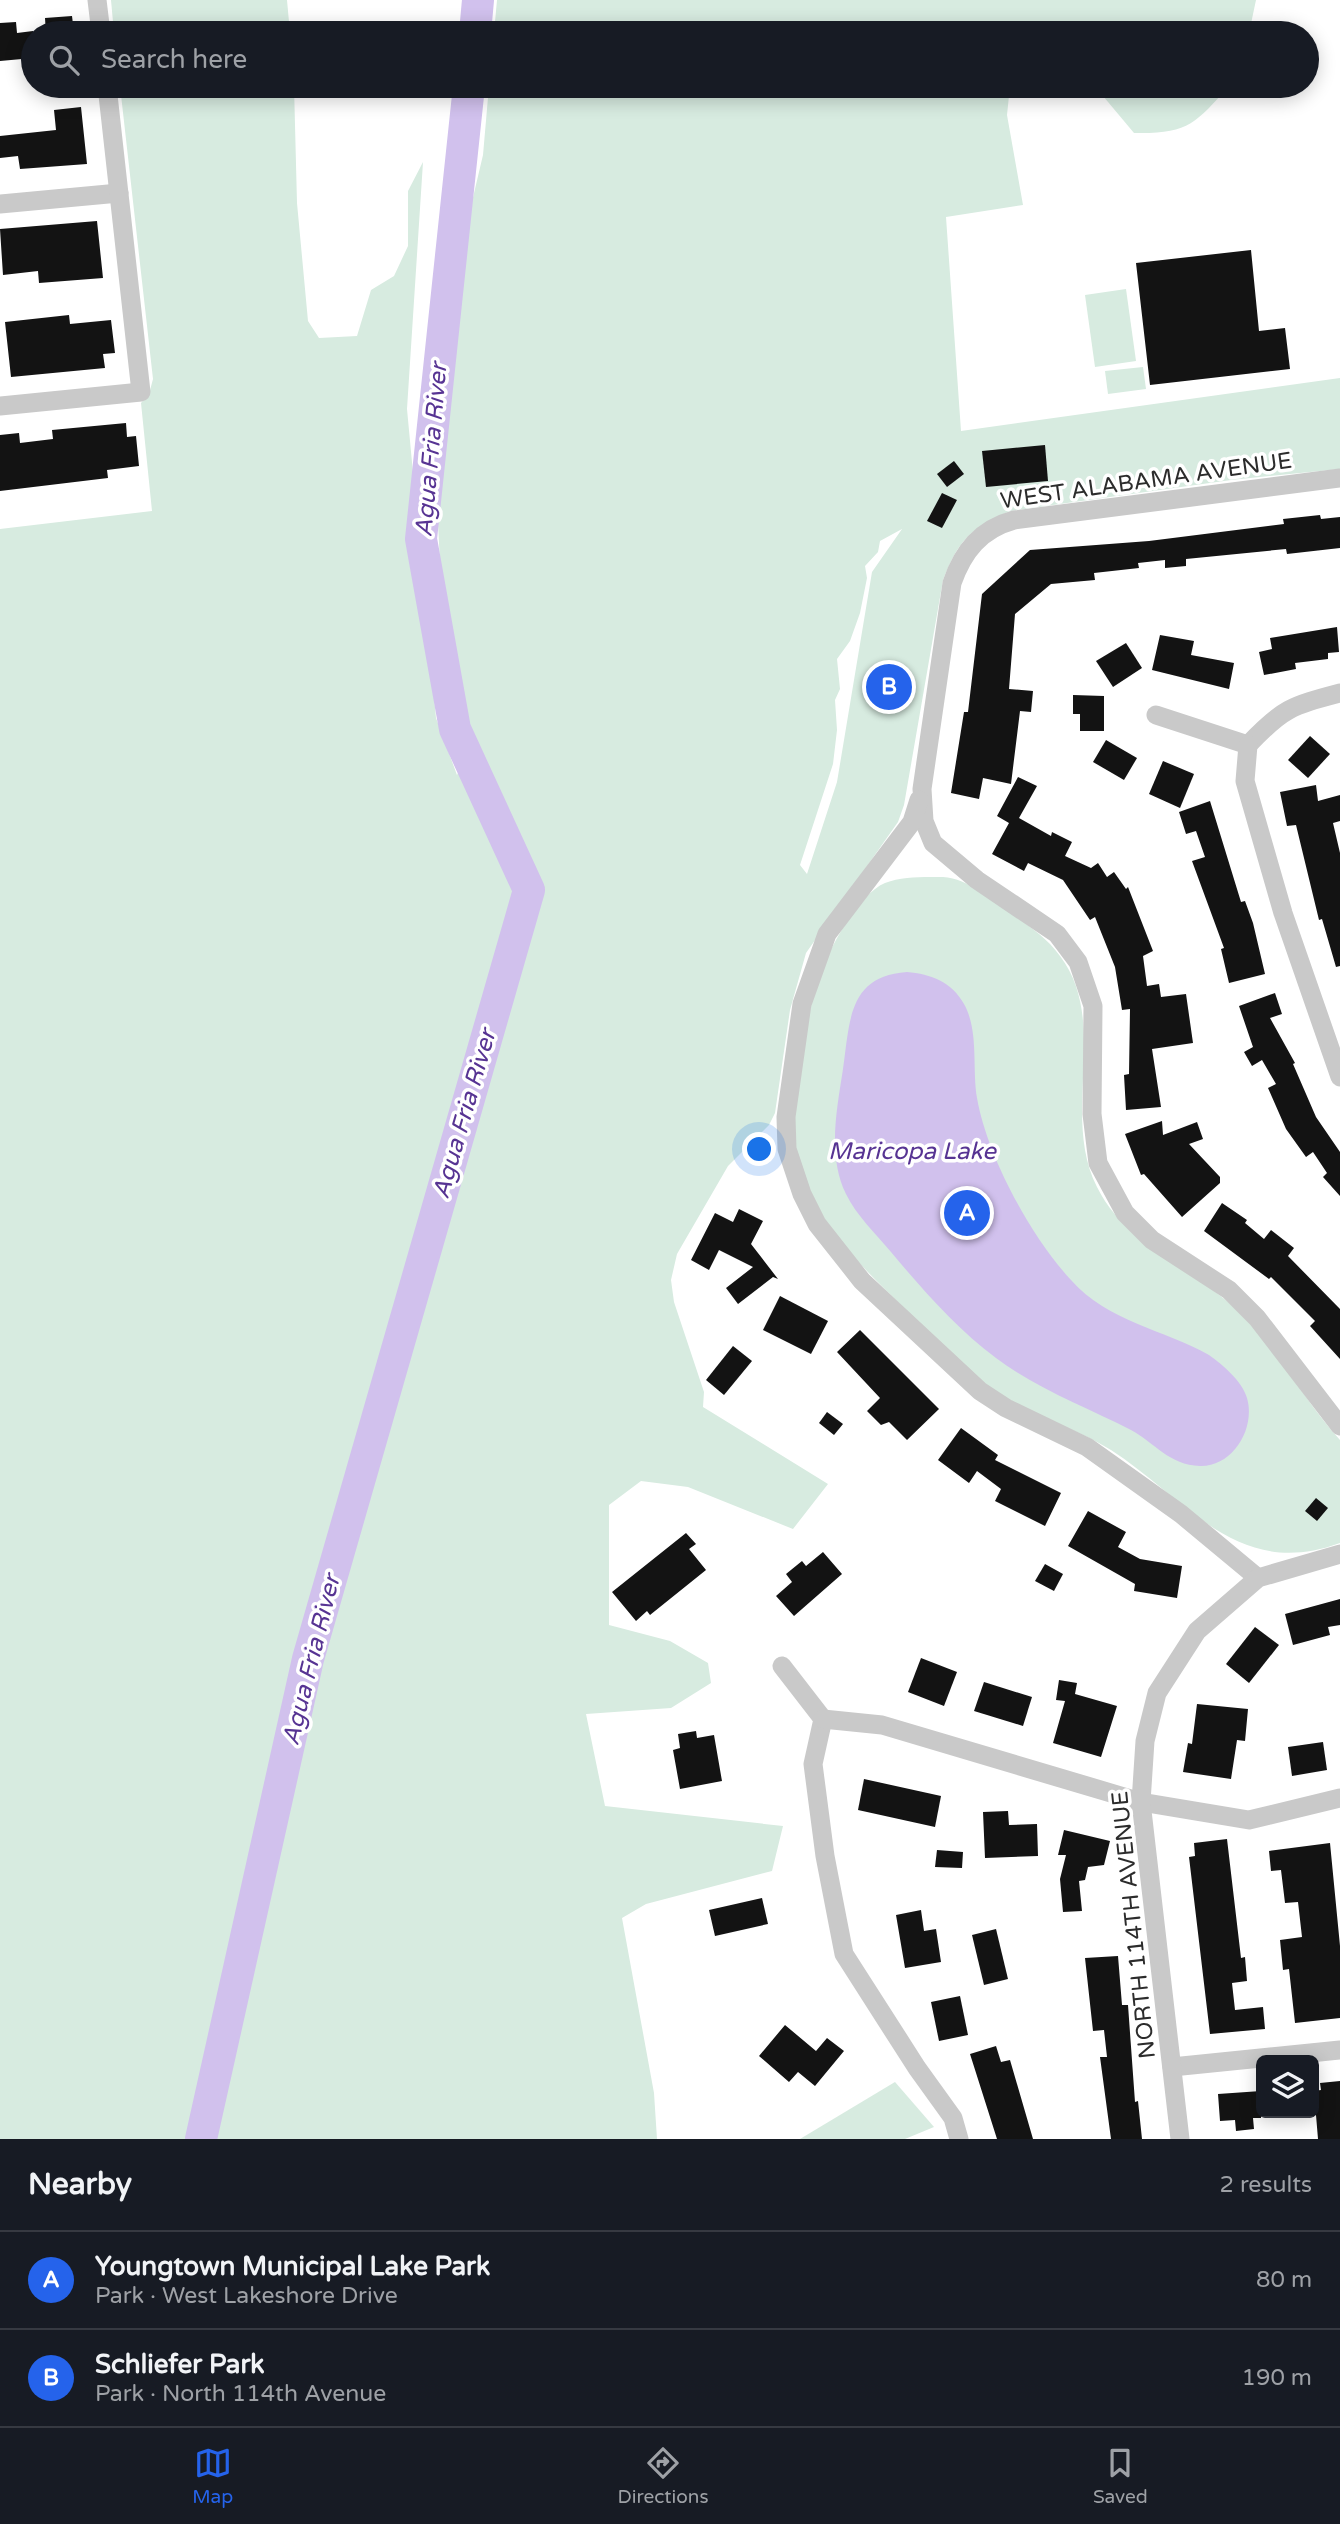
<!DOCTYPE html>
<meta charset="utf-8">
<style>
body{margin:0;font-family:"Varela Round",sans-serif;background:#242831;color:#f1f3f6}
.controls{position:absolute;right:21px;bottom:21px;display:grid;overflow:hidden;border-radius:10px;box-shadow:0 4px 18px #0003}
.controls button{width:63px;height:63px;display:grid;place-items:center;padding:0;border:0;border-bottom:2px solid #363941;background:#171b24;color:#f1f3f6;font:35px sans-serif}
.you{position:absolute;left:760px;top:1150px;width:24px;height:24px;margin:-18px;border:5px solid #fff;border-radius:50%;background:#1a73e8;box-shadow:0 0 0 10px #1a73e833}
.badge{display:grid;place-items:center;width:46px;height:46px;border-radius:50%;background:#2563eb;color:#fff;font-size:23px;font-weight:700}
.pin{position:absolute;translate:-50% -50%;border:4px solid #fff;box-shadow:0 2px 7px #0006}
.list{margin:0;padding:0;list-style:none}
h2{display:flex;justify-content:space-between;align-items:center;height:91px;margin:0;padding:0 28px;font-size:30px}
h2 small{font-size:23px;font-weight:400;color:#9ea1a6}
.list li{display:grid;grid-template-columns:46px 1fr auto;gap:21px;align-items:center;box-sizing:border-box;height:98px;padding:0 28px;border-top:2px solid #363941}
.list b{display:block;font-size:26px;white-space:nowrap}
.list p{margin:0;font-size:23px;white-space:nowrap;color:#9ea1a6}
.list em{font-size:23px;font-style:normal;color:#9ea1a6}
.icon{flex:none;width:38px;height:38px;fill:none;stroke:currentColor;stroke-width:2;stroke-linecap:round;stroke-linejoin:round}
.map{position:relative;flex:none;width:1340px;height:2139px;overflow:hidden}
.search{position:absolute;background:#171b24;box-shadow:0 4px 18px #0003;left:21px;right:21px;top:21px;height:77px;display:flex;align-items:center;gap:18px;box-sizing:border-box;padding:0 24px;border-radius:38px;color:#9ea1a6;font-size:26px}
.sheet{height:287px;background:#171b24}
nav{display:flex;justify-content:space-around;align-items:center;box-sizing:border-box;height:98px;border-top:2px solid #363941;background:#171b24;font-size:19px;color:#9ea1a6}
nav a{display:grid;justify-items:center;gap:4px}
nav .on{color:#2563eb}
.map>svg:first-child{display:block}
</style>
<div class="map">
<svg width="1340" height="2139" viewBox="0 0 1340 2139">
<rect width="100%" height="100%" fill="#fff"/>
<g fill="#d7ebe0" fill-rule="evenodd">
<polygon points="111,0 287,0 290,33 114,33"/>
<polygon points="497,0 1256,0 1249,33 494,33"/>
<path d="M120 86H294L297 203 308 321 319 338 357 336 371 290 394 276 408 246V191L423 162 407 409 436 718 457 775 469 749 440 563 431 386 446 342 450 295 483 155 489 86H1010L1007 115 1023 205 946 217 961 431 1340 378V469L1231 480 1010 511C970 529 959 539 943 580L904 805 898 822 806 953 790 1010 775 1113 769 1125 728 1166 677 1254 671 1280 674 1302 704 1392 703 1407 828 1484 793 1529 688 1487 641 1481 609 1505V1625L670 1641 708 1663 711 1683 671 1708 586 1714 605 1806 783 1826 772 1871 646 1904 622 1918 654 2093 657 2139H0V529L152 511 141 403 149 394 153 379ZM902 529 872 572 837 782 807 874 800 865 833 764 837 730 835 700 840 689 837 659 850 641 860 613 867 578 865 566 878 552 880 541Z"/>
<path d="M1091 86H1229C1195 124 1188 134 1134 133L1098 90Z"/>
<polygon points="1126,289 1136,361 1095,367 1085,295"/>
<polygon points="1143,367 1146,389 1108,394 1105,371"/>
<path d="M943 877C969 879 991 899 1012 914 1029 926 1047 938 1060 956 1110 1022 1060 1114 1097 1187 1128 1249 1196 1268 1242 1315 1280 1352 1304 1401 1340 1440V1543C1237 1581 1187 1499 1111 1450 1080 1430 1043 1420 1011 1401 972 1379 938 1342 906 1310 881 1285 855 1261 833 1232 819 1214 806 1189 799 1166 785 1122 805 1022 819 977 828 951 858 894 885 883 903 876 924 877 943 877Z"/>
<polygon points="895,2082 934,2127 905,2139 800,2139"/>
</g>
<path fill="#d1c1ed" d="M907 972C931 974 952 982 964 1004 979 1031 972 1068 977 1098 987 1156 1031 1237 1071 1280 1108 1322 1163 1329 1209 1355 1223 1365 1242 1381 1247 1398 1256 1429 1232 1467 1200 1466 1169 1465 1155 1443 1131 1430 1086 1407 1037 1389 996 1358 957 1329 922 1289 891 1252 876 1234 856 1215 846 1194 827 1155 837 1109 843 1069 850 1021 848 976 907 972Z"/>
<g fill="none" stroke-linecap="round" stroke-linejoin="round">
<g stroke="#d1c1ed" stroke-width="32">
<polyline points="475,33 478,0"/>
<polyline points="201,2139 308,1659 529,890 455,729 421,539 469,86"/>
</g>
</g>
<g fill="#131313">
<polygon points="72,16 74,33 46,33 45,18"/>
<polygon points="16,22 17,33 33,31 33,58 0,61 0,23"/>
<polygon points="81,107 87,164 20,169 18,156 0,158 0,136 56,130 54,110"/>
<polygon points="97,221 103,278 39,283 38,271 3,275 0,229"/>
<polygon points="1251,250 1259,331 1285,328 1290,369 1150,385 1136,263"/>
<polygon points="69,315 70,324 111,320 115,353 103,354 105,368 11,377 5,322"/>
<polygon points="126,423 127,437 136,436 139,466 107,470 108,478 0,491 0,435 19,433 20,443 53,439 52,430"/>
<polygon points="1045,445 1048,481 986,487 982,451"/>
<polygon points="954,461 964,474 947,487 937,474"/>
<polygon points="942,493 957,500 942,528 927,521"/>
<polygon points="1320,515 1321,519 1340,517 1340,548 1287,554 1286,549 1186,559 1186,566 1165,568 1165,560 1138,563 1139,568 1094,573 1095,580 1051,584 1015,614 1009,689 1033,691 1031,712 1020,711 1011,784 983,778 979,799 951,793 964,712 968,712 982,594 1030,550 1149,541 1284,524 1283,519"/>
<polygon points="1337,627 1339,652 1328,653 1328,659 1295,663 1296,669 1264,675 1259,652 1272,649 1270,638"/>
<polygon points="1160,635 1194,641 1191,655 1234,663 1229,689 1152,670"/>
<polygon points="1126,643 1142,668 1113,687 1096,661"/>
<polygon points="1073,695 1104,696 1104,731 1080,731 1080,714 1073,714"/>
<polygon points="1310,736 1330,754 1308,778 1288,760"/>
<polygon points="1106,740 1137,758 1124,780 1093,762"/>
<polygon points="1163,761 1194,774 1180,808 1149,794"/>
<polygon points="1018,777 1037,786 1019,818 1051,836 1052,832 1072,842 1065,856 1091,868 1098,863 1107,877 1114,872 1126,889 1128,887 1153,951 1143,956 1147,986 1159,984 1161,997 1186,994 1193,1043 1152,1049 1161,1107 1126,1110 1124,1075 1129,1074 1130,1009 1122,1010 1115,967 1095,917 1090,920 1063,880 1028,863 1024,871 992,854 1009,823 997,816"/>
<polygon points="1316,785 1318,801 1340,795 1340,821 1333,823 1340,853 1340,966 1336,967 1322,919 1319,920 1296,825 1287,826 1280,792"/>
<polygon points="1210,801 1241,902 1245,901 1253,923 1265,974 1229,983 1221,949 1224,948 1192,861 1205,857 1196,831 1186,834 1179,812"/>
<polygon points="1275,993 1282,1014 1270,1018 1295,1063 1293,1064 1316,1117 1340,1152 1340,1196 1323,1177 1327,1173 1313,1152 1306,1157 1286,1129 1268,1088 1276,1084 1262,1060 1252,1066 1244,1052 1253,1047 1239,1006"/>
<polygon points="1162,1121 1163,1135 1197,1122 1203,1139 1189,1144 1220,1177 1220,1183 1182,1217 1144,1174 1141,1175 1125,1134"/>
<polygon points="1222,1203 1247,1220 1245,1223 1264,1239 1271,1230 1294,1248 1288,1256 1340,1309 1340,1359 1310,1326 1315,1321 1271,1277 1269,1279 1204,1231"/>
<polygon points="739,1209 763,1221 751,1244 778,1279 773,1277 738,1304 726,1288 753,1267 719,1250 709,1270 691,1260 715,1213 733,1222"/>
<polygon points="780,1296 828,1321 811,1354 763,1330"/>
<polygon points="860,1330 939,1409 907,1440 889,1422 881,1425 867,1411 880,1398 837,1352"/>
<polygon points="733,1346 752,1361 724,1395 706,1380"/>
<polygon points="827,1412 843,1424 834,1435 819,1423"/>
<polygon points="961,1428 998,1455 995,1460 1061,1493 1045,1526 995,1501 1001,1489 977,1471 969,1483 938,1460"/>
<polygon points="1316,1498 1328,1508 1317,1521 1305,1511"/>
<polygon points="1088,1511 1126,1532 1118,1547 1140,1559 1182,1566 1177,1598 1134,1591 1135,1584 1068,1546"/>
<polygon points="686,1533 696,1544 689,1549 706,1570 650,1615 647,1611 636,1621 612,1592"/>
<polygon points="823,1552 842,1574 794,1616 776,1596 792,1582 786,1574 802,1561 806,1566"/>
<polygon points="1045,1564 1063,1574 1054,1591 1035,1581"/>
<polygon points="1340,1599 1340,1625 1328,1627 1330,1635 1293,1645 1285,1614"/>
<polygon points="1255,1627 1279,1645 1249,1683 1226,1664"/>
<polygon points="921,1658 957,1672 944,1706 908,1692"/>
<polygon points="1059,1680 1077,1683 1075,1694 1117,1706 1101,1757 1053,1743 1065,1701 1056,1700"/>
<polygon points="984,1682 1032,1697 1023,1726 974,1711"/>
<polygon points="1197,1704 1248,1709 1245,1741 1237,1740 1231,1779 1183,1772 1188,1743 1192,1744"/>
<polygon points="696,1731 697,1738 714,1735 722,1781 680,1789 673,1750 680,1748 678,1734"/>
<polygon points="1323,1742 1327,1770 1292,1776 1288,1747"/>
<polygon points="864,1779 941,1796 935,1827 858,1810"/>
<polygon points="1008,1811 1009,1825 1037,1824 1038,1856 985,1858 983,1812"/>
<polygon points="1064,1830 1110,1841 1104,1865 1088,1867 1085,1880 1079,1881 1082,1911 1063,1912 1060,1879 1066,1855 1058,1855"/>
<polygon points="1227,1839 1241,1958 1245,1957 1247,1981 1232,1983 1235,2010 1263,2007 1265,2029 1210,2034 1189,1857 1195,1856 1194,1843"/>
<polygon points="1330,1843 1340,1946 1340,2018 1295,2023 1289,1969 1283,1970 1280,1940 1302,1937 1298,1902 1285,1903 1281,1870 1271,1871 1269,1851"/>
<polygon points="937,1850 963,1852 962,1868 935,1867"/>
<polygon points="762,1898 768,1924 715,1936 709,1910"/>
<polygon points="921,1910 924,1931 936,1929 941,1962 905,1968 896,1915"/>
<polygon points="996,1929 1008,1979 984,1985 972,1935"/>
<polygon points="1118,1956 1122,2005 1128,2005 1135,2102 1138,2101 1142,2139 1111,2139 1100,2057 1107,2057 1104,2030 1093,2031 1085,1958"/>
<polygon points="960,1996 968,2035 939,2041 931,2002"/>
<polygon points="785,2025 816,2051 827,2038 844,2051 815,2086 798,2072 789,2082 759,2056"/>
<polygon points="996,2046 1001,2062 1010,2060 1033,2139 997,2139 970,2054"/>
<polygon points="1340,2081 1340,2139 1318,2139 1314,2091 1321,2090 1320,2083"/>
<polygon points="1261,2091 1261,2118 1253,2118 1254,2129 1236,2131 1235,2120 1220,2121 1218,2094"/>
</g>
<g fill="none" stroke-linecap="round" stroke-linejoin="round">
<g stroke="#c9c9c9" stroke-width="19">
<polyline points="97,0 101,33"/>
<polyline points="0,204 119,193"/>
<polyline points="0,406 141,392 107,86"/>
<path d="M1340 478 1014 520C981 529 963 551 952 583L922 789 924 821 933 843 977 880 1057 934 1078 962 1093 1006 1092 1114 1098 1163 1125 1213 1152 1240 1229 1290 1257 1318 1340 1426"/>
<path d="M1156 715 1248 745C1283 708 1291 706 1340 693"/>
<polyline points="1248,745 1245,781 1283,913 1340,1077"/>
<polyline points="919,800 912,822 827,934 802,1004 786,1117 787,1149 802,1194 817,1224 862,1281 980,1391 1006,1408 1087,1447 1181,1514 1258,1578"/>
<polyline points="782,1666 823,1719 813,1764 825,1856 844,1954 917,2068 953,2118 959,2139"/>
<polyline points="823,1719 882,1725 1141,1802 1249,1820 1340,1798"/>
<polyline points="1172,2067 1340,2050"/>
<polyline points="1180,2139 1141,1802 1145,1741 1157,1693 1197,1631 1258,1578 1340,1554"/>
</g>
</g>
<g text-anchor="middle" stroke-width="7" stroke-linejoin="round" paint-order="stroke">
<g font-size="23" fill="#2c2c2c" stroke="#fff">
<text transform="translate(1146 480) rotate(-8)" y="8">WEST ALABAMA AVENUE</text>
<text transform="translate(1133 1925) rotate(-96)" y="8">NORTH 114TH AVENUE</text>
</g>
<g font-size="24" font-style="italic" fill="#573493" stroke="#fff">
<text transform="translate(431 450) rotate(-85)" y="8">Agua Fria River</text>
<text transform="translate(464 1114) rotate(-74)" y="8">Agua Fria River</text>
<text x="912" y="1159">Maricopa Lake</text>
<text transform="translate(311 1660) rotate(-76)" y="8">Agua Fria River</text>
</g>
</g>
</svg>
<div class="controls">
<button><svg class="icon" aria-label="layers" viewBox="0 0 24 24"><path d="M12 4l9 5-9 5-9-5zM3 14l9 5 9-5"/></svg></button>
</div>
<div class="you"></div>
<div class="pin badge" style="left:967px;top:1213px">A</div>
<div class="pin badge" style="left:889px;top:687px">B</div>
<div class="search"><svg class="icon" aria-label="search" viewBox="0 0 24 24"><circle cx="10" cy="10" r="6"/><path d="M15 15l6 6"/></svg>Search here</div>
</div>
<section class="sheet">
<h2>Nearby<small>2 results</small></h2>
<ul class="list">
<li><span class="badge">A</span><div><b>Youngtown Municipal Lake Park</b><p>Park · West Lakeshore Drive</p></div><em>80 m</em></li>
<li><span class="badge">B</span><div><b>Schliefer Park</b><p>Park · North 114th Avenue</p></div><em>190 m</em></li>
</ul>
</section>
<nav>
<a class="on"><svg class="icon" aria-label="map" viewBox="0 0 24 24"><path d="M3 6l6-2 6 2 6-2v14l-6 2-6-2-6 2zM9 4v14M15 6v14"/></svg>Map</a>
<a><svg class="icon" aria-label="directions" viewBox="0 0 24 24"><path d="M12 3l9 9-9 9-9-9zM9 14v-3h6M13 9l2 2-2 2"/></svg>Directions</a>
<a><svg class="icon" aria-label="saved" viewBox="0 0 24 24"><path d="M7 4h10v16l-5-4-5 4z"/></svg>Saved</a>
</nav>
